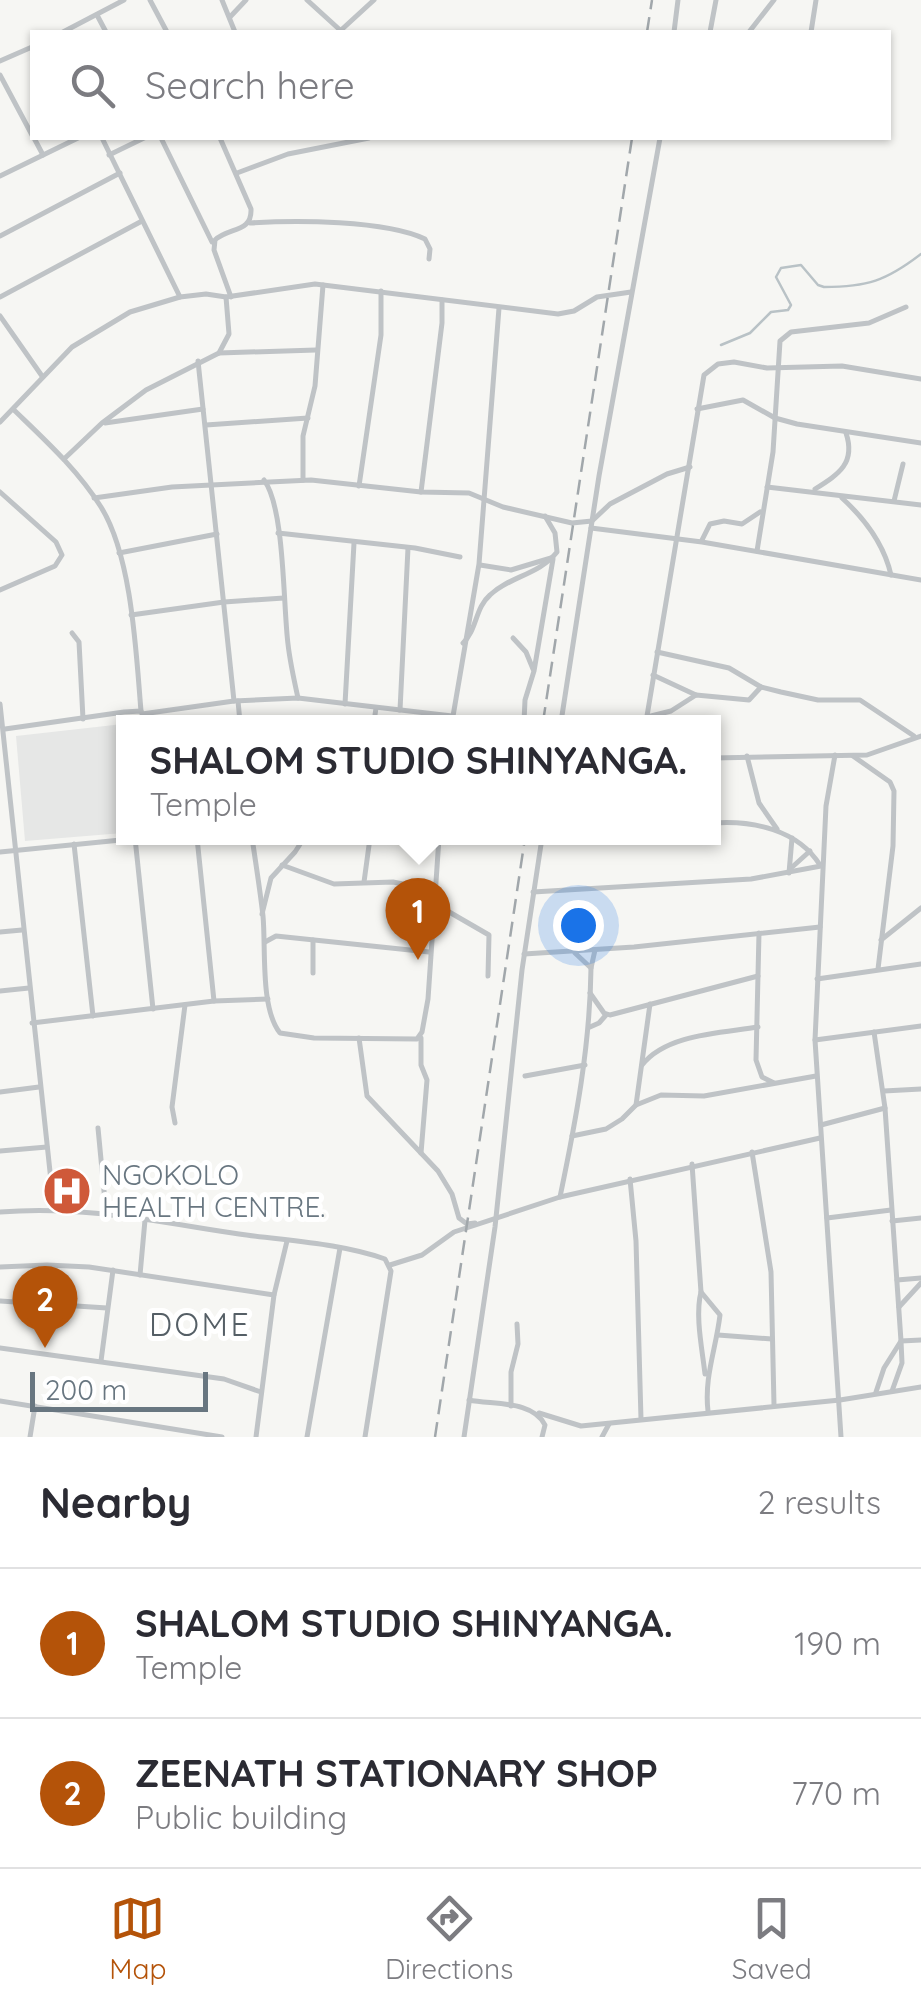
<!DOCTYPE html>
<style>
body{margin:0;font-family:Quicksand,sans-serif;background:#f2f2f3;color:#2b2b33}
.scale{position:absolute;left:30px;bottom:25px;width:178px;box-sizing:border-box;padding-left:10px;border:5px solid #687680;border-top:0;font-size:28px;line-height:35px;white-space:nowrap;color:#687680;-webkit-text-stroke:8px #fff;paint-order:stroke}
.you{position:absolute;left:578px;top:925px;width:35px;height:35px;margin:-25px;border:8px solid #fff;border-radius:50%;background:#1a73e8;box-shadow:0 0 0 15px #1a73e833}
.badge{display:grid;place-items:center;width:65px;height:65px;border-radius:50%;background:#b45309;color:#fff;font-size:32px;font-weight:700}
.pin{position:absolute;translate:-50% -82px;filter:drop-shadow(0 2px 5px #0008)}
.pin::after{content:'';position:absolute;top:52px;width:35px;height:30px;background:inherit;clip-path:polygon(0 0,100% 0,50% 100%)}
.popup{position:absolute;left:116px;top:715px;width:605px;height:130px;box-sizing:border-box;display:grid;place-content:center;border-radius:0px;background:#fff;filter:drop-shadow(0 2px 8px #0005);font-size:32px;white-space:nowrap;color:#7c7c81}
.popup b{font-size:38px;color:#2b2b33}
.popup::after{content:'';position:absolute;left:50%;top:100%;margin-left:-20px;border:20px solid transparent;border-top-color:#fff}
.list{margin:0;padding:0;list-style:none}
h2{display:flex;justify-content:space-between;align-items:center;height:130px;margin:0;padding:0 40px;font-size:42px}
h2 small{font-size:32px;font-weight:400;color:#7c7c81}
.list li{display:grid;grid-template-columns:65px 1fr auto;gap:30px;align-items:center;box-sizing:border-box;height:150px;padding:0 40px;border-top:2px solid #e1e1e2}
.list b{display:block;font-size:38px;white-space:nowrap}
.list p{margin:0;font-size:32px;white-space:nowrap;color:#7c7c81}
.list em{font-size:32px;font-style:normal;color:#7c7c81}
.icon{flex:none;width:55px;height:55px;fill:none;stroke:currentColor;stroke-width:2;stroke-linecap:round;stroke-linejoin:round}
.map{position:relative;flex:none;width:921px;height:1437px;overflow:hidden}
.search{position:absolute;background:#fff;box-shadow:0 2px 8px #0004;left:30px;right:30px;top:30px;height:110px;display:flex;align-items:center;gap:25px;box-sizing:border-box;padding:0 35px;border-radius:0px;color:#7c7c81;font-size:38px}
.sheet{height:430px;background:#fff}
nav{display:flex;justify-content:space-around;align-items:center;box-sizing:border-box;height:140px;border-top:2px solid #e1e1e2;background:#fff;font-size:28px;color:#7c7c81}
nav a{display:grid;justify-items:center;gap:5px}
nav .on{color:#b45309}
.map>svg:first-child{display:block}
</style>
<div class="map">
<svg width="921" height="1437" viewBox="0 0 921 1437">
<rect width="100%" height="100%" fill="#f6f6f3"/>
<polygon fill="#e6e7e6" points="123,724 123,833 25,841 16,736"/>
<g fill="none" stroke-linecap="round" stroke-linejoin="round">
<path stroke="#b9c2c6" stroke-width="2.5" d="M721 345 750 333 771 312 788 310 791 305 776 277 781 268 801 265 818 285 824 287C867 287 886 281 921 254"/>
<g stroke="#bfc3c6" stroke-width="5">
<polyline points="150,0 167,32"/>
<polyline points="222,0 235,32"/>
<polyline points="307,0 340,30"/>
<polyline points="97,15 106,32"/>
<polyline points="230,17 246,0"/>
<polyline points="63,32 124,0"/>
<polyline points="339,32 374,0"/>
<polyline points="674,32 678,0"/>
<polyline points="710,32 716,0"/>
<polyline points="749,32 774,0"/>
<polyline points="811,32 816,0"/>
<polyline points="0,61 32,47"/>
<polyline points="0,75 32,135"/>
<polyline points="34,138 43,155"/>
<polyline points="102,138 180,297"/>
<polyline points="161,138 212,242"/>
<path d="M220 138 251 209C252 233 229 227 215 240L214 250 231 297"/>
<polyline points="109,155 144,138"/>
<polyline points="237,173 288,154 369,138"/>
<polyline points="0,176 78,138"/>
<path d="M250 223C295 220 385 220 425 239L430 249 429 259"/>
<polyline points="0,236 120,173"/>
<polyline points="0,297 142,221"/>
<polyline points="0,316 42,376"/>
<polyline points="219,353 316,350"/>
<polyline points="198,361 234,701"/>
<polyline points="697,409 743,400 775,418 797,424 921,443"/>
<path d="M14 410C45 440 78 470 101 507 132 557 136 652 141 711"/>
<polyline points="0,422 72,347 130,312 180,297 206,294 226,297 315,284 558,314 574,311 597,297 631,292"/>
<polyline points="105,423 203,409"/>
<polyline points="206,425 308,418"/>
<polyline points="64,459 102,423 146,390 219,353 229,334 226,297"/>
<path d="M264 480C285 508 283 606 288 644 290 662 294 680 298 698"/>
<polyline points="303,480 303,436 315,386 323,285"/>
<polyline points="359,486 381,335 381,291"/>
<polyline points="767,487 921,505"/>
<path d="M815 489C839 474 856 463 846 433"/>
<polyline points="0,492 56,542 62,555 55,566 0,590"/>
<polyline points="421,492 442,323 442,300"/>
<polyline points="94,498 172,487 311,480 421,492 469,493 503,507 572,523 592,521 610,504 667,474 690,467"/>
<path d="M842 498C865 519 884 544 891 575"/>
<polyline points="894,501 903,464"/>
<polyline points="591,528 702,542 921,580"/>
<polyline points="278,533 415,548 460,557"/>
<polyline points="702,540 710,524 724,521 742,524 760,512"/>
<polyline points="757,551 773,452 780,341 791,332 869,323 906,307"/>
<polyline points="119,553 217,534"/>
<polyline points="480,565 511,570 551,558"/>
<polyline points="131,615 224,602 284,598"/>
<polyline points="72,633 79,642 83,719"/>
<polyline points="513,638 526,652 533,669"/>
<path d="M463 643C477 630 475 608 490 595 510 576 539 575 557 552L555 533 545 516"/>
<polyline points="657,652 729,668 761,687 781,692 818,700 860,700 914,736"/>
<polyline points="653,675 696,695"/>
<polyline points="238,701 240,722"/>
<polyline points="0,704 54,1209"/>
<polyline points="345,704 354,543"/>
<polyline points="400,710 408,548"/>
<polyline points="647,717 671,711 696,695 749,700 761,687"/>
<polyline points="374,722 376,708"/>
<polyline points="452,722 479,564 499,308"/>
<polyline points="524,722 525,700 534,671 553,559"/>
<polyline points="561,722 599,476 660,138"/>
<polyline points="646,722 704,375 718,364 734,362 767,368 842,366 921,379"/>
<polyline points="5,729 124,712 141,711 142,714 234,701 298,698 452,716"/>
<polyline points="835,755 826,806 815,1040 841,1437"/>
<polyline points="747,756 759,803 777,829"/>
<polyline points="853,756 890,782 894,791 893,846 878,969"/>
<polyline points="713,758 867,755 921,736"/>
<path d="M713 823C753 820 798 830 820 865"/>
<polyline points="135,838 153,1009"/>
<polyline points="197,838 214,1001"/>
<path d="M252 838C256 864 260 890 263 916 266 948 260 1008 280 1033L314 1038 417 1039 422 1032 428 999 439 838"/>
<polyline points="252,839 272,838"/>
<polyline points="74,844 93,1016"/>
<polyline points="0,852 141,838"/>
<polyline points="282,865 334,884 393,882 433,890"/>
<polyline points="790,869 810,851"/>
<polyline points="789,873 792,838"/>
<polyline points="364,882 370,838"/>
<polyline points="533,892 751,879 821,866"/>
<polyline points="433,898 444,909 489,935 488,976"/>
<polyline points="262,914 271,878 295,852 304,838"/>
<polyline points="0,932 22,930"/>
<polyline points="759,933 756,1060 762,1077 774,1083"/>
<polyline points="313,940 313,973"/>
<polyline points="881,940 921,908"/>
<polyline points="265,942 276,936 429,952"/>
<polyline points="524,954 634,947 820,927"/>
<polyline points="591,968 595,950"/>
<polyline points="817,979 921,964"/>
<polyline points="0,991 29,988"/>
<polyline points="590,993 604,1013 610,1015 758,976"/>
<polyline points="32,1023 214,1001 268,999"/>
<polyline points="590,1027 599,1023 606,1015"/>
<polyline points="874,1032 885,1108 901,1341 902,1363 892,1391"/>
<polyline points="359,1038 367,1096 438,1171 452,1194 459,1218 467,1224 475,1223"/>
<polyline points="421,1038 421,1065 427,1080 421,1153"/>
<polyline points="815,1040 921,1026"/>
<path d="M642 1065C666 1034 721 1033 758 1027"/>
<polyline points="525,1076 585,1065"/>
<polyline points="884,1091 921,1089"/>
<polyline points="0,1092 39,1087"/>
<polyline points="636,1105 650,1004"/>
<polyline points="175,1123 172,1107 185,1005"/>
<polyline points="821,1125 885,1108"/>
<polyline points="98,1128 106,1212"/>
<polyline points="572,1136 606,1129 622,1119 636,1105 661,1095 704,1096 816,1076"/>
<polyline points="0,1151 47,1147"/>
<polyline points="752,1152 771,1272 774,1405"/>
<path d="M692 1164 701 1292 720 1315C716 1349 704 1377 708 1411"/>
<polyline points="630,1179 636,1241 641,1419"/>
<path d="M560 1197C576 1120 590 1046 591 968L575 953"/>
<path d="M0 1212C82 1205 159 1222 239 1234 288 1241 339 1243 385 1259L391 1271 365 1437"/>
<polyline points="827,1218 891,1210"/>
<polyline points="892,1221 921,1218"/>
<polyline points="390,1265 422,1255 454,1232 560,1197 820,1138"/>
<polyline points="0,1267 47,1265 89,1267 274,1295"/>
<polyline points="140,1275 145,1220"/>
<polyline points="897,1280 921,1278"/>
<path d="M701 1292C695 1315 702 1348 705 1374"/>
<polyline points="0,1301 107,1308"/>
<polyline points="899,1307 921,1283"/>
<polyline points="718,1335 772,1339"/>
<polyline points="0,1348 224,1379 261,1392"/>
<polyline points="101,1361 113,1270"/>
<polyline points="876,1392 884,1368 901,1341 921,1340"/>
<path d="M469 1400C493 1405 533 1400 545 1425L542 1437"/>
<polyline points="0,1401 222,1437"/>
<polyline points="511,1406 511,1372 518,1344 517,1324"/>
<polyline points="539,1413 581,1426 840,1400 921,1387"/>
<polyline points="30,1437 35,1406"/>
<polyline points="256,1437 274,1295 287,1241"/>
<polyline points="307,1437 340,1248"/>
<polyline points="464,1437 495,1227 522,970 542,838"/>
<polyline points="602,1437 609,1424"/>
</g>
<g stroke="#a1a7ab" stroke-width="2.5" stroke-dasharray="15 8" stroke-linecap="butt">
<polyline points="647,32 652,0"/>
<polyline points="543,722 632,138"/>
<polyline points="435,1437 525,838"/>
</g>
</g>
<defs>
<g id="hospital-disc" transform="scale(2.5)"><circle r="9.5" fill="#cf5939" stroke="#fff"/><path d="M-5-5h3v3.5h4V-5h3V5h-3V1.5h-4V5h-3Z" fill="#fff"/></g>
</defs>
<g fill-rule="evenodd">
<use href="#hospital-disc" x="67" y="1191"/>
</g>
<g text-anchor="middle" stroke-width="10" stroke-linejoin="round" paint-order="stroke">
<g font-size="28" fill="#687680" stroke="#fff" text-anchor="start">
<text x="102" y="1185">NGOKOLO<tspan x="102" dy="32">HEALTH CENTRE.</tspan></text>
</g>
<g font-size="32" letter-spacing="2.5" fill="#555f66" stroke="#fff">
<text x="200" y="1336">DOME</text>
</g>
</g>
</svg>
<div class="scale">200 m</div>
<div class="you"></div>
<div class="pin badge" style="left:418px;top:960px">1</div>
<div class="popup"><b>SHALOM STUDIO SHINYANGA.</b>Temple</div>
<div class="pin badge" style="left:45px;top:1348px">2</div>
<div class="search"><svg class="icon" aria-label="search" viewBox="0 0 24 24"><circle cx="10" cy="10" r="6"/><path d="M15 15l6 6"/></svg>Search here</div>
</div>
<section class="sheet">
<h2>Nearby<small>2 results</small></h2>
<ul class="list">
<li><span class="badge">1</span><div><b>SHALOM STUDIO SHINYANGA.</b><p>Temple</p></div><em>190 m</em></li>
<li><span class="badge">2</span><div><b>ZEENATH STATIONARY SHOP</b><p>Public building</p></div><em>770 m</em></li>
</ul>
</section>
<nav>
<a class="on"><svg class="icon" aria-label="map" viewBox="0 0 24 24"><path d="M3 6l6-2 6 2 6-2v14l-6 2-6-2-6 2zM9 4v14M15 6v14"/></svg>Map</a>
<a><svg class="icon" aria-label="directions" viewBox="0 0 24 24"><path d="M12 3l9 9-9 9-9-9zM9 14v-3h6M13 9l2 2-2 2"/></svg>Directions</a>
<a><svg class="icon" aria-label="saved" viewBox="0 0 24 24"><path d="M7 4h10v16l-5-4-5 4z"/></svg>Saved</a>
</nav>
